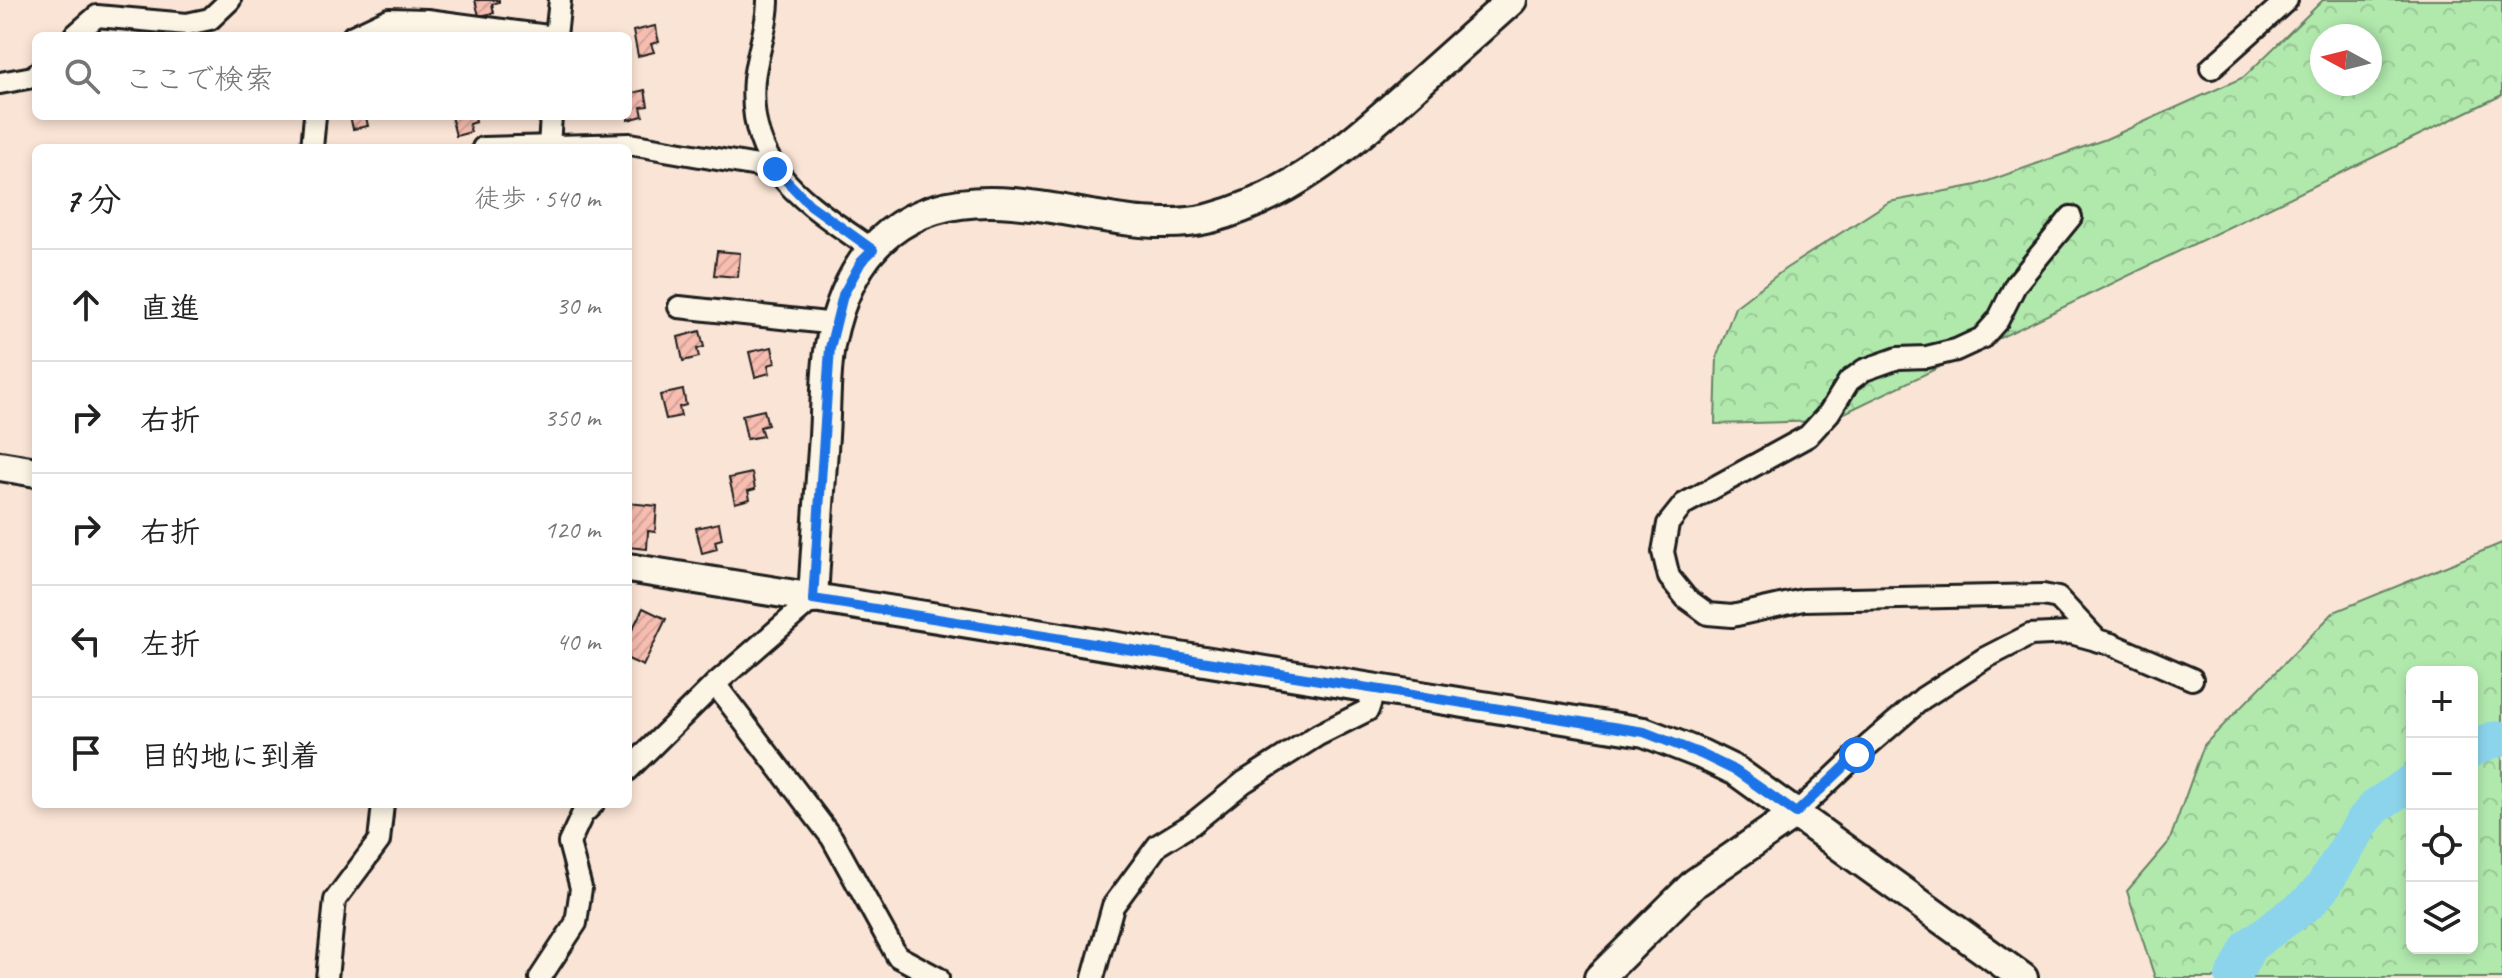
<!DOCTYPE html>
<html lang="ja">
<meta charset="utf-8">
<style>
body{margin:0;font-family:Caveat,"Klee One",sans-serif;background:#f2f2f2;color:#222}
.controls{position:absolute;right:24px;bottom:24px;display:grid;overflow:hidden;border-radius:12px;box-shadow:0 4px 12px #0003}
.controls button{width:72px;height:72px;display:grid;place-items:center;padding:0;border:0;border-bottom:2px solid #e0e0e0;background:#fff;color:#222;font:40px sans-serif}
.compass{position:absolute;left:2310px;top:24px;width:72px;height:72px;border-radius:50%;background:#fff;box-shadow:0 4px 12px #0003;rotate:277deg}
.stop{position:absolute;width:24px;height:24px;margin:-18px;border:6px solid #1a73e8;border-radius:50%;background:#fff}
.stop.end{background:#1a73e8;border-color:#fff;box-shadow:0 2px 8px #0008}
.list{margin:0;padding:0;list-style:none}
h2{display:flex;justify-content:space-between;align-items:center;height:104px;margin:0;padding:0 32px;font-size:34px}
h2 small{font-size:26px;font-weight:400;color:#767676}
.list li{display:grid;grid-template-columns:52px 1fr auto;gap:24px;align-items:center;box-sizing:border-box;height:112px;padding:0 32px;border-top:2px solid #e0e0e0}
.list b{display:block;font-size:30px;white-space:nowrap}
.list em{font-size:26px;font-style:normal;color:#767676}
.icon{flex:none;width:44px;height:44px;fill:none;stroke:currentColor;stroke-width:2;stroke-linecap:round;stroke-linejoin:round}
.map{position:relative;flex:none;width:2502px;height:978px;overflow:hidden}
.search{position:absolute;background:#fff;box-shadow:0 4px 12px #0003;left:32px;top:32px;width:600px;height:88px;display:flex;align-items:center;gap:20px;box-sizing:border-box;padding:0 28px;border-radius:12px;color:#767676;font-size:30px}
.panel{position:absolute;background:#fff;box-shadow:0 4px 12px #0003;left:32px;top:144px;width:600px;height:664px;border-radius:12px}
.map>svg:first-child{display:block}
</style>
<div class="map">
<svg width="2502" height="978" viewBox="0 0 2502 978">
<defs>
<pattern id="forest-crowns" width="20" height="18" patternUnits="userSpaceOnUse" patternTransform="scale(2)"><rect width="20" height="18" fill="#b1e9ad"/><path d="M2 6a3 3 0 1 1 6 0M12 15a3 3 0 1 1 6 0" fill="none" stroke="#98c794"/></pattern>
<pattern id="building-hatch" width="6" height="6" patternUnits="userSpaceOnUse" patternTransform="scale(2)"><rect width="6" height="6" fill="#f7bdb0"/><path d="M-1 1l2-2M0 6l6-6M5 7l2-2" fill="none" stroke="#d3a297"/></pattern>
</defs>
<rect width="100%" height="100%" fill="#fae4d5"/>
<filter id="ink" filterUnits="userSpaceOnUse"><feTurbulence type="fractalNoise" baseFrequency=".0125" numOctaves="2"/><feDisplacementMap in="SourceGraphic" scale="16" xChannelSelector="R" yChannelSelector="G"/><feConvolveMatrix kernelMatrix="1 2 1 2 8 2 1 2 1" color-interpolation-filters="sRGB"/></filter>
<g filter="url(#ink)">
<g fill="url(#forest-crowns)" stroke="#668264" stroke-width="2" fill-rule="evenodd">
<path d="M2323 0H2502V95L1828 421 1715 424 1717 356 1735 307 1785 269 1889 202 1977 185 2106 139 2244 77ZM2322 36H2370V84H2322Z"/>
<path d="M2502 543V978H2155L2127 891 2169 842 2204 745 2334 612ZM2412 672H2472V948H2412Z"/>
</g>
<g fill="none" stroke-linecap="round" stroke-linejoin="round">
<g stroke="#8bd4ec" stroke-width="36">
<polyline points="2472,749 2492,740 2502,739"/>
<polyline points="2233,978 2249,946 2308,903 2322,888 2364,820 2377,805 2412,782"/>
</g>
</g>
<g fill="url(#building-hatch)" stroke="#1c1c1c" stroke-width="2">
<polygon points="475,0 499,0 499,2 492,4 494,13 479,16"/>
<polygon points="655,26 659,42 651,44 654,52 638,56 633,31"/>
<polygon points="645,90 648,106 641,107 643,116 628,120 628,94"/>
<polygon points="350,116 371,116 366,117 368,126 353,129"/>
<polygon points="451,116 475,116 476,122 469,124 471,132 456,136"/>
<polygon points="717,251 740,253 738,277 714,275"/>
<polygon points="700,331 704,347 697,349 699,357 683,361 678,337"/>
<polygon points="772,347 775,363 768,365 770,373 755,377 749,352"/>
<polygon points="683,390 686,405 679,407 681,416 666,419 660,395"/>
<polygon points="764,410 768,425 760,427 763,436 747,439 742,415"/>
<polygon points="752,473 755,489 748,491 750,499 735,503 729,478"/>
<polygon points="628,503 657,506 655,532 648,531 647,549 628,547"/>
<polygon points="719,523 722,539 715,541 717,549 702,553 696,528"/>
<polygon points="643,608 666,619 643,666 628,659 628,638"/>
</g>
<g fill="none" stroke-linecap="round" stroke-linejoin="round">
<g stroke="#1c1c1c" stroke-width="26">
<g id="street">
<path d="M768 0C768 27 757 52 754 79 746 171 807 203 873 250"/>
<polyline points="74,36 97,16 187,24 210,19 230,0"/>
<polyline points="353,36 389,19 427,20 548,36"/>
<polyline points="556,36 560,0"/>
<polyline points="2211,68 2287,0"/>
<polyline points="0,83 33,77 36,74"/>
<polyline points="549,146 551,116"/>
<polyline points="312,148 315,116"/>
<polyline points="483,148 630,144 775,169"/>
<polyline points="2071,217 2016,284 1998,320 1982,338 1956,350 1927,357 1898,358 1864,370 1849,381 1829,413 1808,436 1684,504 1668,524 1663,552 1669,577 1686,598 1708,614 1732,616 1803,600 2043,595 2058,598 2098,641"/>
<polyline points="679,307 836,324"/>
<polyline points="715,684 832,838 897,956 938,978"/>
<polyline points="628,770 715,684 813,599"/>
<polyline points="1796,813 1857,755 1923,698 1985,658 2030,635 2071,633 2111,644 2192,679"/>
<polyline points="327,978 335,900 379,841 383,804"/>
<polyline points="540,978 576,923 581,888 569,843 582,815 593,804"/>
<polyline points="1093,978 1113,906 1158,845 1192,824 1244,782 1318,735 1368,710 1375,689"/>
</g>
</g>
<g stroke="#1c1c1c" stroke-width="34">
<g id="secondary">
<polyline points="0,466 36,472"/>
<polyline points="628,568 1644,732 1701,754 1736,771 2023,978"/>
<path d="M813 599C816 544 820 490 824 436 826 406 825 374 830 345 850 244 908 194 1013 203 1077 208 1147 234 1211 218 1290 197 1349 146 1408 93 1443 62 1477 31 1512 0"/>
<polyline points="1599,978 1695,883 1796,813"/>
</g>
</g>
<use href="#street" stroke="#fcf5e5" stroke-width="20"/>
<use href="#secondary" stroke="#fcf5e5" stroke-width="28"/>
</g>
</g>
<g fill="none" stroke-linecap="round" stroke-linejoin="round" filter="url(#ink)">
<polyline stroke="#1a73e8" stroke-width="10" points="775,169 809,204 873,250 861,262 843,295 830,348 813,599 1644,732 1701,754 1736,771 1796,813 1857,755"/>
</g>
</svg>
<div class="controls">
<button>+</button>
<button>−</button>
<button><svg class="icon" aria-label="locate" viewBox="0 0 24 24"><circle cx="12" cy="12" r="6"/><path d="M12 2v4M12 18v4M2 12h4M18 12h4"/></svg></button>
<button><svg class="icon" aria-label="layers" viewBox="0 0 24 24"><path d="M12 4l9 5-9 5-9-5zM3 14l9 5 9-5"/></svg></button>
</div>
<svg class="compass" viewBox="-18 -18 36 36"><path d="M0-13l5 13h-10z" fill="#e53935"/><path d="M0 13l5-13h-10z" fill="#767676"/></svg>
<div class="stop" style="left:1857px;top:755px"></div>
<div class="stop end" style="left:775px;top:169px"></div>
<div class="search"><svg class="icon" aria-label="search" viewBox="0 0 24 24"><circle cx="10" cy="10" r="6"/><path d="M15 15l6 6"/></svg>ここで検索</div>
<section class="panel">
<h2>7 分<small>徒歩 · 540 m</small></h2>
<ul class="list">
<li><svg class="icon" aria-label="ahead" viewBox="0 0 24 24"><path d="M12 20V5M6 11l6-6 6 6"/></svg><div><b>直進</b></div><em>30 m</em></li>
<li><svg class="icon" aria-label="right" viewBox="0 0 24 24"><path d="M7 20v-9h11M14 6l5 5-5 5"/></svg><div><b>右折</b></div><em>350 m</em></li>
<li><svg class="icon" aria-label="right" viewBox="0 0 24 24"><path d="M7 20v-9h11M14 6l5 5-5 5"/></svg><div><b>右折</b></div><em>120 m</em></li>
<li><svg class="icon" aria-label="left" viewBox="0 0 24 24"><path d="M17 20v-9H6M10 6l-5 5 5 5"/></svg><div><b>左折</b></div><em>40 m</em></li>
<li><svg class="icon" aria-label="arrive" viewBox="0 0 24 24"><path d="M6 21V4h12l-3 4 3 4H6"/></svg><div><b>目的地に到着</b></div></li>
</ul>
</section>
</div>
